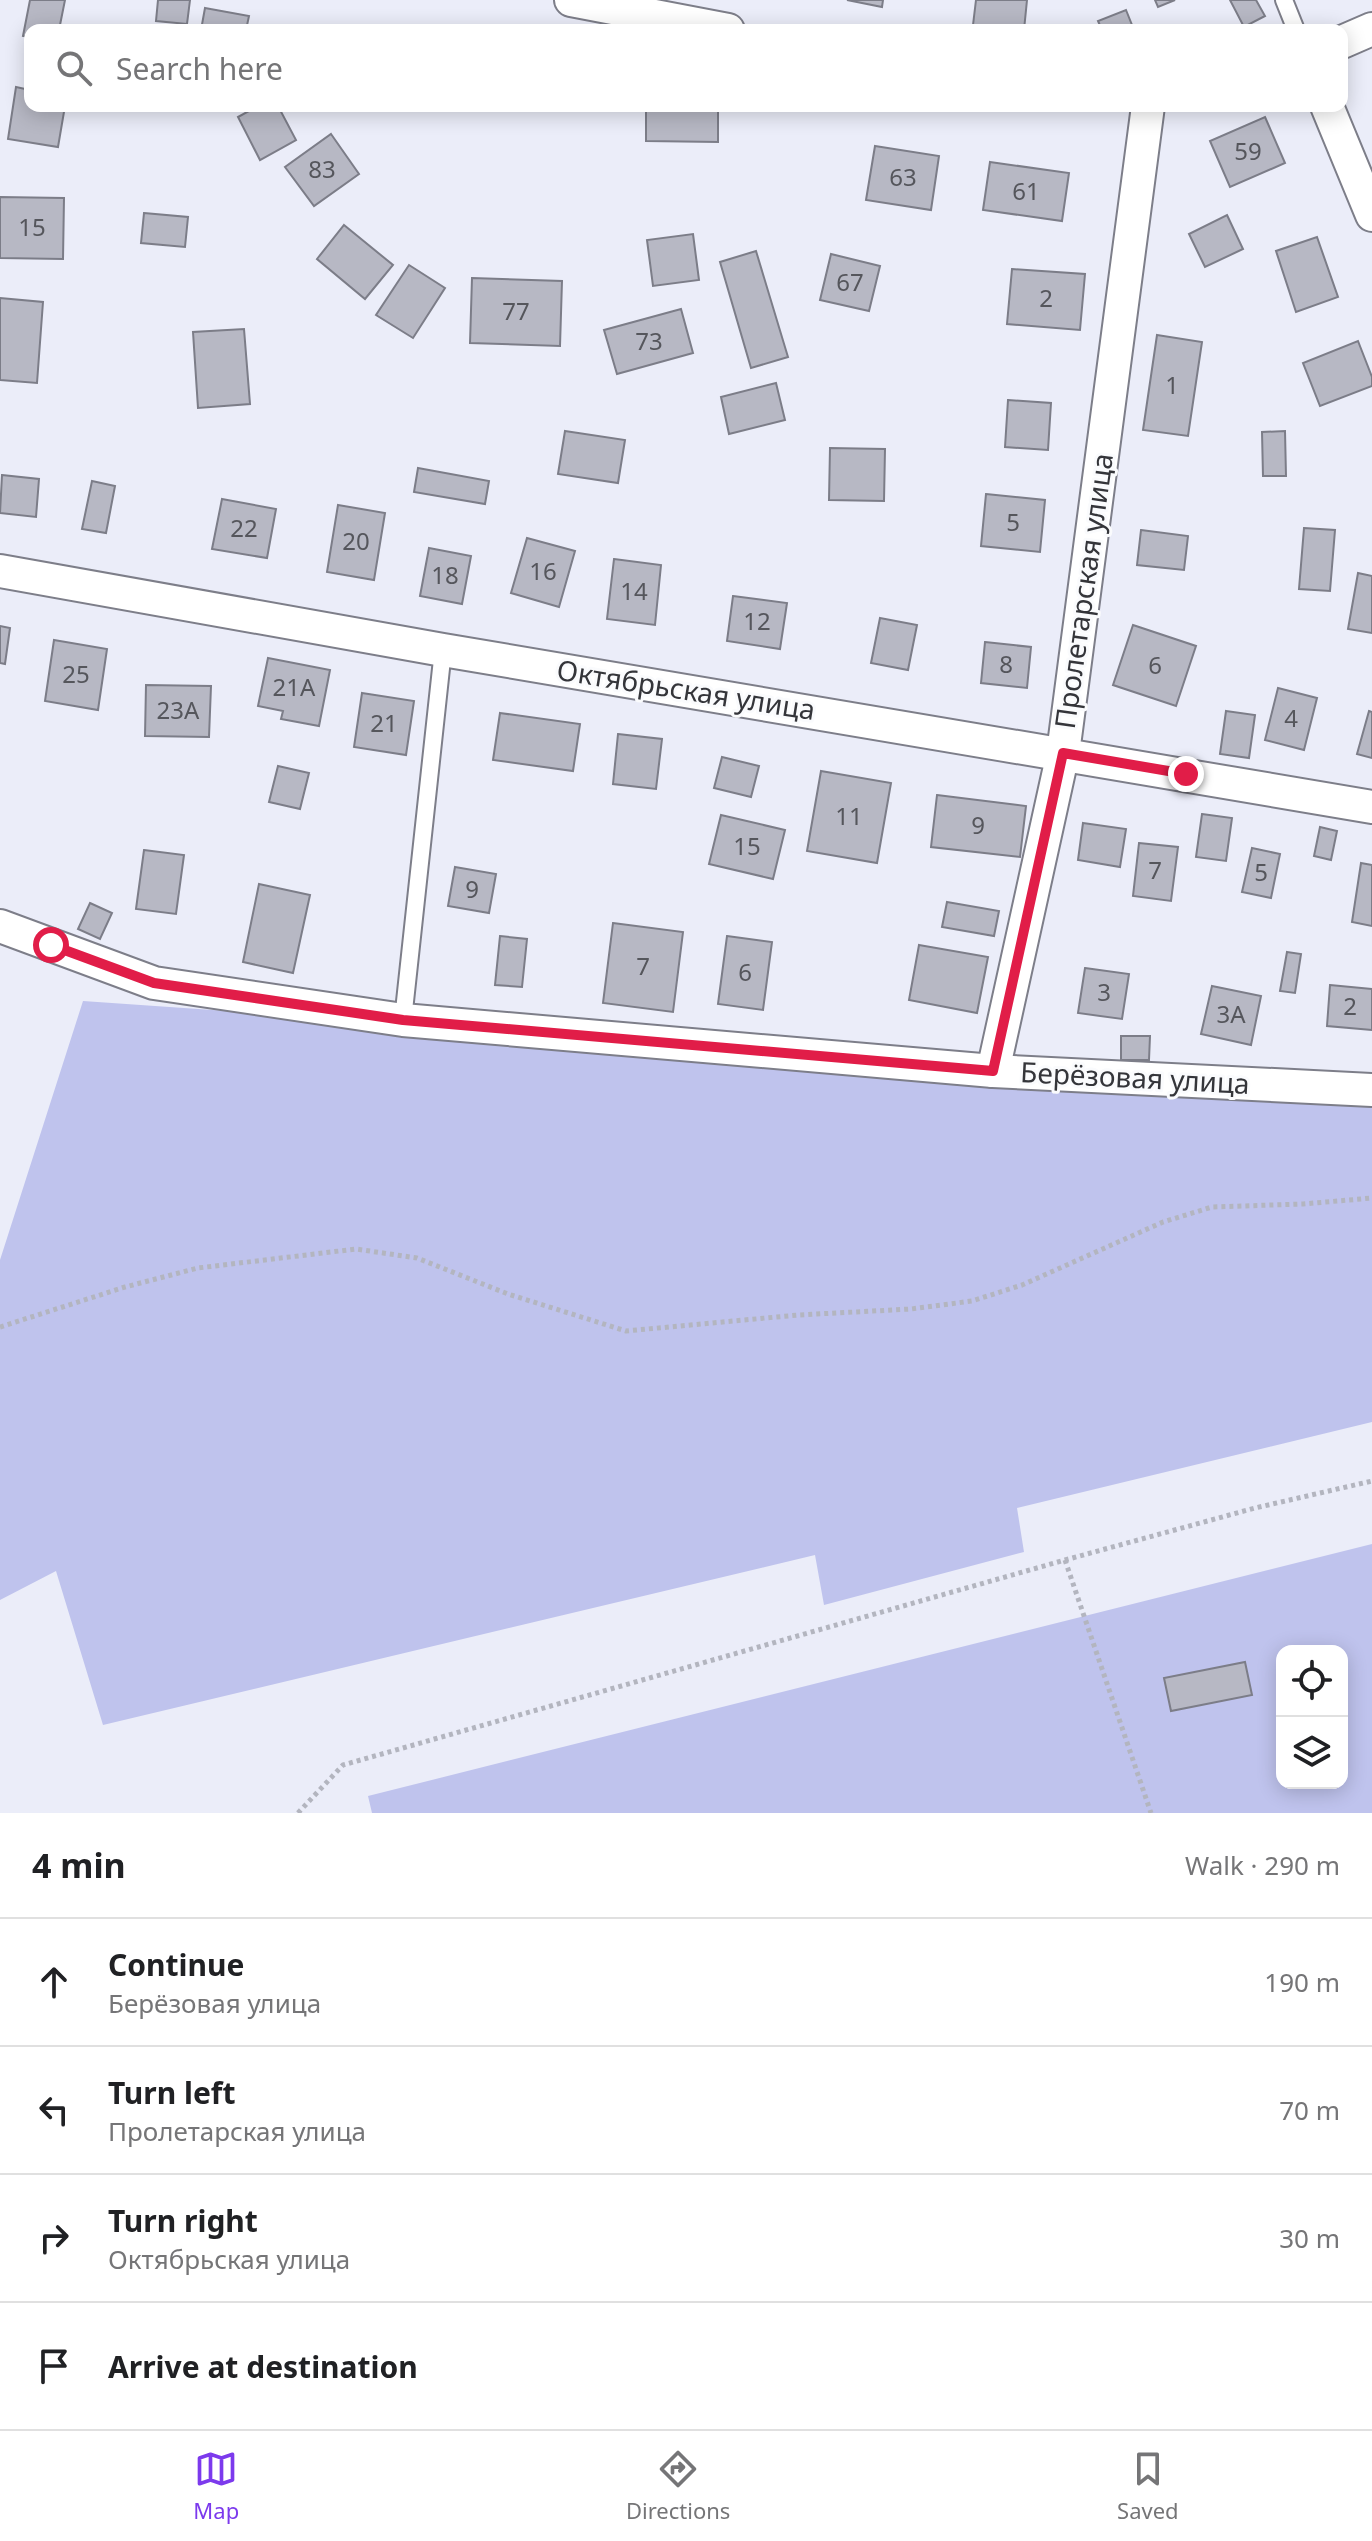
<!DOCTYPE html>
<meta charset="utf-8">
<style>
body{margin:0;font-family:"Noto Sans",sans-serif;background:#f2f2f2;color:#202124}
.controls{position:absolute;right:24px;bottom:24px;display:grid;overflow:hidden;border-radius:16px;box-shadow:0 4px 20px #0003}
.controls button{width:72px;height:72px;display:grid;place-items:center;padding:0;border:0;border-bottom:2px solid #e0e0e0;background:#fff;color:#202124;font:40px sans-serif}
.stop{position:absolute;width:24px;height:24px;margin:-18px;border:6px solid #e11d48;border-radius:50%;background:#fff}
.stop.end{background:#e11d48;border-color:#fff;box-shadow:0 2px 8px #0008}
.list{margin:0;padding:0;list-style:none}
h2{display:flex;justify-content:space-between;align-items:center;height:104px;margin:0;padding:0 32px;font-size:34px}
h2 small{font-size:26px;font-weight:400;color:#757577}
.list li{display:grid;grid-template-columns:52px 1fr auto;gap:24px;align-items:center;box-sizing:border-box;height:128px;padding:0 32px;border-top:2px solid #e0e0e0}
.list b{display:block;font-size:30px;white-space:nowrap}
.list p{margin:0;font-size:26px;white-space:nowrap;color:#757577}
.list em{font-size:26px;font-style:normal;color:#757577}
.icon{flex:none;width:44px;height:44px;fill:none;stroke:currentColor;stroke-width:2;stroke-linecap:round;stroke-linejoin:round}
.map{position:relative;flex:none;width:1372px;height:1813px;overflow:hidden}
.search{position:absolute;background:#fff;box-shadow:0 4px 20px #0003;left:24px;right:24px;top:24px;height:88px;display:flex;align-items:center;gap:20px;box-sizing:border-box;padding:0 28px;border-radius:16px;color:#757577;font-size:30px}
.sheet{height:616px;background:#fff}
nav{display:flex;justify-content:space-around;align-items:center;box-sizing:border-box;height:112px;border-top:2px solid #e0e0e0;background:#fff;font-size:22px;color:#757577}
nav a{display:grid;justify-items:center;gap:4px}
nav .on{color:#7c3aed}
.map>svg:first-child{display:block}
</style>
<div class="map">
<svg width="1372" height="1813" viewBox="0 0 1372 1813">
<rect width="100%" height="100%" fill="#ebedf9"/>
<g fill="#bfc3ed" fill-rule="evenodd">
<polygon points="83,1001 1372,1090 1372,1422 1017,1508 1024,1552 824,1605 815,1555 103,1725 56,1571 0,1600 0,1260"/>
<path d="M1372 1544V1813H372L368 1796ZM1282 1651H1342V1783H1282Z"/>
</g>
<g fill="#b7b8c4" stroke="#7c7d88" stroke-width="2">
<polygon points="30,0 65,0 59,30 30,30 30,37 23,36"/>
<polygon points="158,0 190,0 187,24 156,21"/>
<polygon points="847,0 883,0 882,7"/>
<polygon points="976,0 1027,0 1024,30 973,25"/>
<polygon points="1155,0 1175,0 1158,7"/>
<polygon points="1230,0 1256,0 1265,16 1244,27"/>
<polygon points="205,8 249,16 246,30 201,30"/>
<polygon points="1126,10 1134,30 1102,30 1098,21"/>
<polygon points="16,87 30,90 30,106 65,106 58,147 8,139"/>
<polygon points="258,106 278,106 296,140 260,160 238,117"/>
<polygon points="646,106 718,106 718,142 646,141"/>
<polygon points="1265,117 1285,163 1230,187 1210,141"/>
<polygon points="331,134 359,174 314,206 285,167"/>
<polygon points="875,146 939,156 931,210 866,200"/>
<polygon points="990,162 1069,173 1062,221 983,210"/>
<polygon points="0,197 64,198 63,259 0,258"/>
<polygon points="144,213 188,217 185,247 141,243"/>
<polygon points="1227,215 1243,249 1205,267 1189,234"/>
<polygon points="344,225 393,265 365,299 317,259"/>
<polygon points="693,234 699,280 653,286 647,240"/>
<polygon points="1317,237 1338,297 1296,312 1276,251"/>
<polygon points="756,251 788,357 751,368 720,262"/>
<polygon points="831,254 880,266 869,311 820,300"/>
<polygon points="409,265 445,288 413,338 376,315"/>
<polygon points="1012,269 1085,274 1080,330 1007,324"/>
<polygon points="472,278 562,281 560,346 470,343"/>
<polygon points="0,298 43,302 37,383 0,380"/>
<polygon points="681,309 693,353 617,374 604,330"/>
<polygon points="244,329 250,404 198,408 193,332"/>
<polygon points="1157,335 1202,342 1188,436 1143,430"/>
<polygon points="1358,341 1372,377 1372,386 1320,406 1303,363"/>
<polygon points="776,383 785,420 729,434 721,397"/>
<polygon points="1008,400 1051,403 1048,450 1005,447"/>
<polygon points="565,431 625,440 618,483 558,474"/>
<polygon points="1285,431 1286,476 1263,476 1262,432"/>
<polygon points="830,448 885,449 884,501 829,500"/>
<polygon points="418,468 489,481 485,504 414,492"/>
<polygon points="2,475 39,479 36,517 0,513"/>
<polygon points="92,481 115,486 106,533 82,529"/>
<polygon points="986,494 1045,500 1040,552 981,546"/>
<polygon points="222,499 276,509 267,558 212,549"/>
<polygon points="338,505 385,513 374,580 327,572"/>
<polygon points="1304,528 1335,530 1330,591 1299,589"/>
<polygon points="1141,530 1188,536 1184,570 1137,565"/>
<polygon points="527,538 575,551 559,607 511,593"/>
<polygon points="429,548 471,556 462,604 420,596"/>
<polygon points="614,559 661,565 655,625 607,619"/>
<polygon points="1358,573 1372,576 1372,633 1348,629"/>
<polygon points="733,596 787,603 780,649 727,641"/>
<polygon points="880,618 917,625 908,670 871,663"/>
<polygon points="1133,625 1196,646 1176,706 1113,685"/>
<polygon points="0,626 10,628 5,664 0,663"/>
<polygon points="54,640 107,649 98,710 45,701"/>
<polygon points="985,642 1031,647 1027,688 981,683"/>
<polygon points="268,658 330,670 319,726 281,719 283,711 258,706"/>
<polygon points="146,685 211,686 209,737 145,736"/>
<polygon points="1278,688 1317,698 1304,750 1265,740"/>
<polygon points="362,693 414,701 406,755 354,747"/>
<polygon points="1226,711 1255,715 1249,758 1220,754"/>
<polygon points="1369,711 1372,712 1372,758 1357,754"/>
<polygon points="500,713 580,724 573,771 493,760"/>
<polygon points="618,734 662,739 656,789 613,784"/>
<polygon points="722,757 759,766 751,797 714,788"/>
<polygon points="278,766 309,773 300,809 269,802"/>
<polygon points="821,771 891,783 877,863 807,851"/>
<polygon points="937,795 1026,806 1020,857 931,847"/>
<polygon points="1202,814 1232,818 1226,861 1196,857"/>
<polygon points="721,815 785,830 773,879 709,864"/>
<polygon points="1083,823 1126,829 1120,867 1078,860"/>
<polygon points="1320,827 1337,831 1331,860 1314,856"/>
<polygon points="1139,843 1178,847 1171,901 1133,896"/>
<polygon points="1252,848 1280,854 1271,898 1242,892"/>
<polygon points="144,850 184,855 176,914 136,909"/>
<polygon points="1361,863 1372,865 1372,926 1352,922"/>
<polygon points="455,867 496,874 489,913 448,906"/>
<polygon points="259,884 310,895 293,973 243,962"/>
<polygon points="947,902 999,911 994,936 942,927"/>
<polygon points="90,903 112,913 100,939 78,929"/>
<polygon points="613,923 683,932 673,1012 603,1003"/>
<polygon points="500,936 527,939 522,987 495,985"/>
<polygon points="727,936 772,942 763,1010 718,1004"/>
<polygon points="919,945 988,957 977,1013 909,1000"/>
<polygon points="1287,952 1301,954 1295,993 1280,991"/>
<polygon points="1085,968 1129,974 1122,1019 1078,1013"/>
<polygon points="1330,985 1372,989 1372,1030 1327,1026"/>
<polygon points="1212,986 1261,996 1251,1045 1201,1034"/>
<polygon points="1121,1036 1150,1036 1149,1060 1121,1060"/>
<polygon points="1245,1662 1252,1695 1171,1711 1164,1678"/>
</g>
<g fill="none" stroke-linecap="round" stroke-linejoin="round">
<g stroke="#7d7e89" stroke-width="20">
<g id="lane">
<polyline points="1284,0 1296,30"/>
<polyline points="403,1020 443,650"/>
</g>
</g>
<g stroke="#7d7e89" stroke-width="36">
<g id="street">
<polyline points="571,0 728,30"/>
<polyline points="1342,42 1372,29"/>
<polyline points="1327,106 1372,215"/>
<polyline points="0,571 443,650 1372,807"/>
<polyline points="0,926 154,983 403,1020 993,1071 1372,1090"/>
<polyline points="993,1071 1063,753 1148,106"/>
</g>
</g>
<g stroke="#b3b5bf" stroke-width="5" stroke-dasharray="4 4" stroke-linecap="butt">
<polyline points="0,1327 125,1287 198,1268 356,1249 417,1258 508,1294 626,1331 798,1315 911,1309 972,1301 1022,1285 1163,1222 1212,1207 1303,1204 1372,1198"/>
<polyline points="1065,1560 1151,1813"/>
<polyline points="298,1813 343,1765 1065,1560 1255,1508 1372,1481"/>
</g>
<use href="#lane" stroke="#fff" stroke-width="16"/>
<use href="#street" stroke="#fff" stroke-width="32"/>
</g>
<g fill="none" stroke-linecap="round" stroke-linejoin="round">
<polyline stroke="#e11d48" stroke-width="10" points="51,945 154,983 403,1020 993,1071 1063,753 1186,774"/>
</g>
<g text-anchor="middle" stroke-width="6" stroke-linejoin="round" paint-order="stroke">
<g font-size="24" fill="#55565c">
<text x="1248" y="160">59</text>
<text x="322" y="178">83</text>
<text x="903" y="186">63</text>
<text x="1026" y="200">61</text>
<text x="32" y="236">15</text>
<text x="850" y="291">67</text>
<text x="1046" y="307">2</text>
<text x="516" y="320">77</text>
<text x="649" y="350">73</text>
<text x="1172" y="394">1</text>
<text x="1013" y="531">5</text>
<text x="244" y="537">22</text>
<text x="356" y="550">20</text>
<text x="543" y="580">16</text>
<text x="445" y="584">18</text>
<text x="634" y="600">14</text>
<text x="757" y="630">12</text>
<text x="1006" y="673">8</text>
<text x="1155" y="674">6</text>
<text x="76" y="683">25</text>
<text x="294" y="696">21А</text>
<text x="178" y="719">23А</text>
<text x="1291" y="727">4</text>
<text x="384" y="732">21</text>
<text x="849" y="825">11</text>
<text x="978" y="834">9</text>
<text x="747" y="855">15</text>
<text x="1155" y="879">7</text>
<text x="1261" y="881">5</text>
<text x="472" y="898">9</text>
<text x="643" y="975">7</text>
<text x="745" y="981">6</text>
<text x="1104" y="1001">3</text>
<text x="1350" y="1015">2</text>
<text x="1231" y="1023">3А</text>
</g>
<g font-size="28" fill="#34353a" stroke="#fafbfd">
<text transform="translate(1084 591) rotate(-82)" y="10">Пролетарская улица</text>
<text transform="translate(686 690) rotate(9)" y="10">Октябрьская улица</text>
<text transform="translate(1135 1078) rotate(3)" y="10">Берёзовая улица</text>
</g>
</g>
</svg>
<div class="controls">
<button><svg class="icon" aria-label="locate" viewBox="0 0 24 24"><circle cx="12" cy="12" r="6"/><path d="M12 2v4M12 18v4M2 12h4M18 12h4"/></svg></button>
<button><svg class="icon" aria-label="layers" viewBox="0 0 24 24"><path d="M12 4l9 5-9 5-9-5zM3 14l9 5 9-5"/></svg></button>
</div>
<div class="stop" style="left:51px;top:945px"></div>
<div class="stop end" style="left:1186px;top:774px"></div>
<div class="search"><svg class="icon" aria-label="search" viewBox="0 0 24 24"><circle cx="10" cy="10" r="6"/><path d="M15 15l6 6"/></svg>Search here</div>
</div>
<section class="sheet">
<h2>4 min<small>Walk · 290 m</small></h2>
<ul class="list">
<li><svg class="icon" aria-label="ahead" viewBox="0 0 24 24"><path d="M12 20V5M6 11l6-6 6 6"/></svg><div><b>Continue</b><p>Берёзовая улица</p></div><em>190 m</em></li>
<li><svg class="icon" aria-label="left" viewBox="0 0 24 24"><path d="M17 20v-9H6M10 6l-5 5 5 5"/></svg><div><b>Turn left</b><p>Пролетарская улица</p></div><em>70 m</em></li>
<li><svg class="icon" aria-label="right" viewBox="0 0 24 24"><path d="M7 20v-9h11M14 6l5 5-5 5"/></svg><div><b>Turn right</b><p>Октябрьская улица</p></div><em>30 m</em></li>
<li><svg class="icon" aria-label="arrive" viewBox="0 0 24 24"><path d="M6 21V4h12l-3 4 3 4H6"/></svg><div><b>Arrive at destination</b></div></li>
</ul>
</section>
<nav>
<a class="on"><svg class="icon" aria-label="map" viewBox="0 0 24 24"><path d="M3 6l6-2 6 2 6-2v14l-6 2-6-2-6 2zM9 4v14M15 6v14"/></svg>Map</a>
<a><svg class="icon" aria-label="directions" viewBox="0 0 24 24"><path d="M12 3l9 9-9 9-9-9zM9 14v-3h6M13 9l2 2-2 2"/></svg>Directions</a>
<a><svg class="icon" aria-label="saved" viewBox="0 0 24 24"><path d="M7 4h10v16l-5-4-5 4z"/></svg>Saved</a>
</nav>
